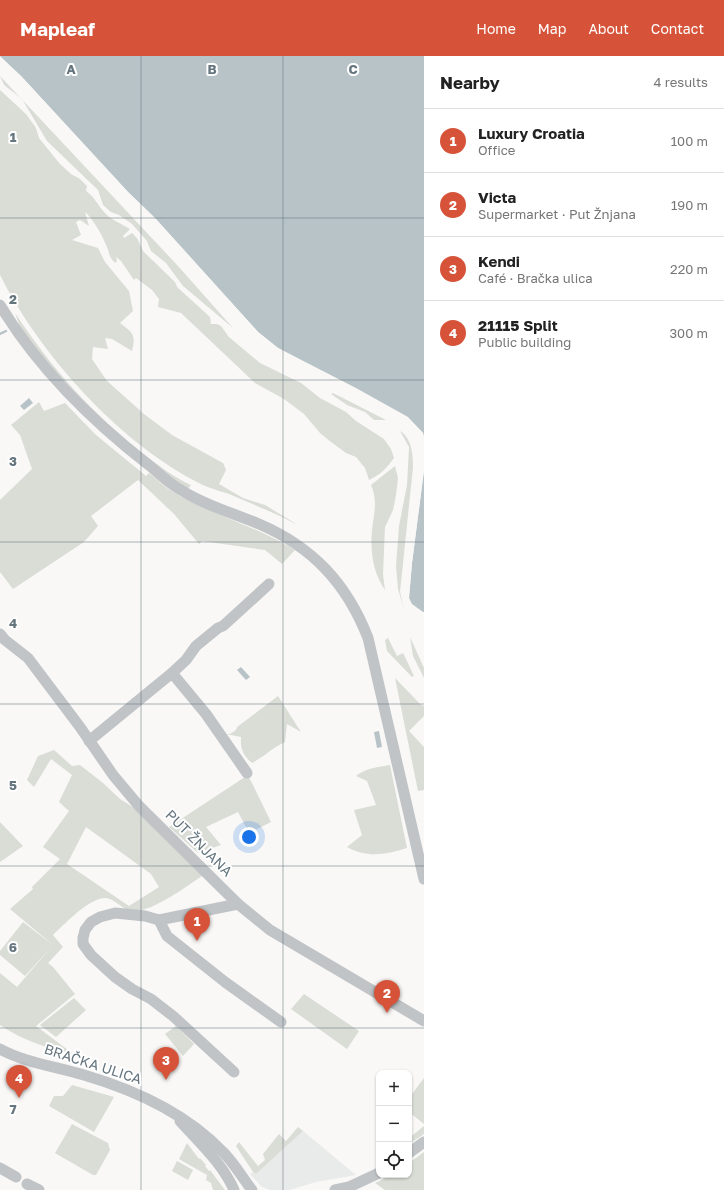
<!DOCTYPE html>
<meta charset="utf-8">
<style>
body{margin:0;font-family:"Golos Text",sans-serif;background:#f2f2f2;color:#222}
.controls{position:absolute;right:12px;bottom:12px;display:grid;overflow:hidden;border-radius:8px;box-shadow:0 1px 3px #0004}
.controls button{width:36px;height:36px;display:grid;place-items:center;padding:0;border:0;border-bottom:1px solid #e0e0e0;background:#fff;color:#222;font:20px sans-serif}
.you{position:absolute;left:249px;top:781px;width:14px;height:14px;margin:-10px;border:3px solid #fff;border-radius:50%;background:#1a73e8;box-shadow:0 0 0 6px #1a73e833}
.badge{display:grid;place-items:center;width:26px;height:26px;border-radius:50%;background:#d65339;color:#fff;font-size:13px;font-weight:700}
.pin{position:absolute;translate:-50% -33px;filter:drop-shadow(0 1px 2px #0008)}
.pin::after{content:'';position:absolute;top:21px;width:14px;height:12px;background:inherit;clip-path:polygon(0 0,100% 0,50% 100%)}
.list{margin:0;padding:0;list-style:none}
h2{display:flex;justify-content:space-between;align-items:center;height:52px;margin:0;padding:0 16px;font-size:17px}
h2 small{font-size:13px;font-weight:400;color:#767676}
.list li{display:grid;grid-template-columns:26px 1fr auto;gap:12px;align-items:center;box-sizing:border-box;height:64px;padding:0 16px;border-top:1px solid #e0e0e0}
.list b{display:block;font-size:15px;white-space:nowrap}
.list p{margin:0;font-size:13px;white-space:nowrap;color:#767676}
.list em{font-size:13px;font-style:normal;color:#767676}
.icon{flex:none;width:22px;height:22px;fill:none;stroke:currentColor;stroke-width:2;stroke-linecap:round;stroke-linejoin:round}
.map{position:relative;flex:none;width:424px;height:1134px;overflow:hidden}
header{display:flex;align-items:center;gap:24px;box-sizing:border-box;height:56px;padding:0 20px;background:#d65339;color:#fff}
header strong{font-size:19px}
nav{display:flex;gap:22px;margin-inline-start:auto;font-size:14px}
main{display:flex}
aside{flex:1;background:#fff}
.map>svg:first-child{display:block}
</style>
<header>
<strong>Mapleaf</strong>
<nav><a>Home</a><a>Map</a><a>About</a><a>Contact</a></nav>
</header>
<main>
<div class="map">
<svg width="424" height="1134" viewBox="0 0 424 1134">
<rect width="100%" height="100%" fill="#f9f8f6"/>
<polygon fill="#e9eaea" points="303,1075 356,1119 316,1126 290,1134 270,1134 262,1131 250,1118 253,1116 256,1118"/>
<g fill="#d9ddd6" fill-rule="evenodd">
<polygon points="0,20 178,210 233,272 183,230 166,207 151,195 147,185 132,168 119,159 111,156 103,149 98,134 47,85 22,43 4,29"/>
<path d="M0 34 26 58 36 72 39 82 60 108 71 118 80 123 87 130 86 135C95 141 98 150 105 157 111 164 122 168 130 173L123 180 124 182 132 177 137 182 143 195 175 226 177 231 210 261 211 268H217L221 270 229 281 260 307 301 327 320 342 346 356 356 365 384 383 391 393 394 402C387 412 380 419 369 424L365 412 356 401 346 397 331 386 320 377 304 358 284 343 255 327 181 257 158 251 159 243 152 234 136 222 134 224 121 205 116 201 117 205 115 207C108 199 110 199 107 191 102 179 94 164 85 156L89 170 80 164 76 166 81 179 72 184 98 192 105 206 129 235 133 255 120 267C133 277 136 278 132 295L112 283 105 282 108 293 93 291 92 303 107 325 144 358 172 379 223 407 226 414 219 428 243 442 265 449 298 469C275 457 252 448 229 438 217 434 205 431 195 425 117 384 39 297 0 219Z"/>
<path d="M15 257C51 312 95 361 147 401 161 411 175 422 191 429L187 434 138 396 88 350 32 290 20 271Z"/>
<polygon points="333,337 386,364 374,364 365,356 347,349 331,338"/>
<path d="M39 346 44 355 65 347 96 379 146 420 149 417C157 423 164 431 173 436 212 459 256 470 295 494L282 508 265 494 202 485 199 488 174 458 138 424 91 460 98 470 84 486 13 533 0 516V444L32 413 20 379 11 369Z"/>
<path d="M400 375C412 382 413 399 413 411L400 536 404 553 398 533 396 510 399 470 407 429 409 391Z"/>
<path d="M395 410 398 422 396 439 393 454 385 471 383 518 385 534C373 517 370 495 372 474 374 457 378 445 371 429Z"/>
<polygon points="410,581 424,612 424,622 413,600"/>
<polygon points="388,582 397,600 403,597 414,620 412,621 387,595 385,584"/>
<polygon points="395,622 420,648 424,650 424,660 409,675 424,691 424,734 418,735"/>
<path d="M278 640 301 676 287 668 285 686C272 692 265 700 252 707 243 700 240 692 241 681L226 678H230L236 674 237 671Z"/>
<path d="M54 694 72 710 80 709 103 727 120 743 136 753 205 818C187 830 159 851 138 855 126 857 120 848 110 843 94 836 64 869 53 879L63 891 48 907 53 911 75 938 36 970 76 1000C49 992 23 985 0 969V917L17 931 52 890 25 920 0 899V895L23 866 53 889 10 853 33 833 32 831 60 803 43 791 69 755 59 746 72 719 51 703 34 731 27 724 38 700ZM86 771 151 818 159 831 129 850 67 808Z"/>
<path d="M390 709 407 792C386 799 366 802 347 791L362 779 354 754 376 749 367 725 356 720C366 712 378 711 390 709Z"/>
<polygon points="248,719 271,766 249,777 238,756 206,771 221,789 198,797 169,771"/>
<polygon points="0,766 23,790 0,806"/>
<polygon points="304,938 359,975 347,993 291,953"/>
<polygon points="74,942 86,954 56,981 40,969"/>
<polygon points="176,970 194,988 183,1000 165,978"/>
<polygon points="424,1022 424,1068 409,1056 409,1042"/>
<polygon points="72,1029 114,1041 94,1076 49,1050 54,1040 63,1040"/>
<polygon points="72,1068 108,1087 110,1094 96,1119 93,1119 55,1097"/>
<polygon points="424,1070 424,1078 409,1088 409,1082"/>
<polygon points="298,1071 303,1075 256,1118 253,1116 236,1090 239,1086 258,1110 265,1104 263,1098 279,1078 286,1085"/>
<polygon points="187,1087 199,1103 200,1102 206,1109 205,1110 209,1115 210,1114 225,1134 213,1134 211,1127 206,1124 207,1119 179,1103"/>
<polygon points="424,1096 424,1134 385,1134 375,1127 392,1119 409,1119 409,1107"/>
<polygon points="177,1105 193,1114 188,1124 172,1115"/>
</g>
<g fill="#b7c3c7">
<polygon points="0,0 424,0 424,381 423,377 407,361 278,292 258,276 155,162 128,136 21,20"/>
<polygon points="29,342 33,347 24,354 20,350"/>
<polygon points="424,415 424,556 423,556 412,548 409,542 412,507"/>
<polygon points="241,611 250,621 246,624 237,614"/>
<polygon points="379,675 382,691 377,692 374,676"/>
</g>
<g fill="#f9f8f6">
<polygon points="0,1 21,20 128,136 155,162 258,276 278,292 356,332 408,361 423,377 424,383 406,363 355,334 277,294 256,278 154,163 126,138 19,21 0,4"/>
<polygon points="424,413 412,507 409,542 412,551 407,542 410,507 416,451 422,415"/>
</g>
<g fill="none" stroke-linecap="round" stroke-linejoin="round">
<polyline stroke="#b7c3c7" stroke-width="2.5" points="0,278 6,275"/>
<g stroke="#c0c4c7" stroke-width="11">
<path d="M0 249C38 312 92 365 150 410 160 418 169 428 181 434 204 449 233 457 259 468 313 491 347 528 368 582L424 823"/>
<polyline points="0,578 5,584 28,602 80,671 113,719 139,750 238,848 270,874 424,965"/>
<polyline points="172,617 206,658 247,717"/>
<polyline points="89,685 172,617 186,604 196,590 218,572 223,570 269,528"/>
<polyline points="159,864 167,880 225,926 281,966"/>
<path d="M0 993C23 1006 58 1011 84 1019 135 1034 186 1057 223 1096 234 1107 242 1121 252 1134"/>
<polyline points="234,1016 173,960 151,943 132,933 115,921 91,899 83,888 83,882 85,874 91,866 100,861 115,857 145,860 159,864 238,848"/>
<path d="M180 1065C199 1086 223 1108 234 1134"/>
<polyline points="409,1097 424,1086"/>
<polyline points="0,1112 16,1121"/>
<polyline points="27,1128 39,1134"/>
<polyline points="335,1134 349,1131 379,1117"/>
</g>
</g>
<path fill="none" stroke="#66767f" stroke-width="1" stroke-opacity="0.55" d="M141 0V1134M283 0V1134M0 162H424M0 324H424M0 486H424M0 648H424M0 810H424M0 972H424"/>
<g text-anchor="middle" stroke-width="4" stroke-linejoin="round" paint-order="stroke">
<g font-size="14" fill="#66767f" stroke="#fff">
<text transform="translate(199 787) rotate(45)" y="5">PUT ŽNJANA</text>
<text transform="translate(93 1008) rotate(18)" y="5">BRAČKA ULICA</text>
</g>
</g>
<g font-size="13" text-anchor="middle" font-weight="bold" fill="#66767f" stroke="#fff" stroke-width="4" stroke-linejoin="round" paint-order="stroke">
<text x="71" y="18">A</text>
<text x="212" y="18">B</text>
<text x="353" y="18">C</text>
<text x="13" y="86">1</text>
<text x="13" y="248">2</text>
<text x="13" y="410">3</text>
<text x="13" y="572">4</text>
<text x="13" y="734">5</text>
<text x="13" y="896">6</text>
<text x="13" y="1058">7</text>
</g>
</svg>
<div class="controls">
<button>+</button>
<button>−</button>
<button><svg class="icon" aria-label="locate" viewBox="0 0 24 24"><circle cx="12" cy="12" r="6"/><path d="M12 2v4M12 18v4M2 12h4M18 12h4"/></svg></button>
</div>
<div class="you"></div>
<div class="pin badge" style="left:197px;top:885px">1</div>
<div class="pin badge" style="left:387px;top:957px">2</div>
<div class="pin badge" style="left:166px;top:1024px">3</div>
<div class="pin badge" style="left:19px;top:1042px">4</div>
</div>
<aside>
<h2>Nearby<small>4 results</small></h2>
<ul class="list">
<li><span class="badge">1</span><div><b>Luxury Croatia</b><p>Office</p></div><em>100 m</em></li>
<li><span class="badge">2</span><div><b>Victa</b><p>Supermarket · Put Žnjana</p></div><em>190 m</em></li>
<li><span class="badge">3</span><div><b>Kendi</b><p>Café · Bračka ulica</p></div><em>220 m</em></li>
<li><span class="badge">4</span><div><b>21115 Split</b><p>Public building</p></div><em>300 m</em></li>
</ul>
</aside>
</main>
